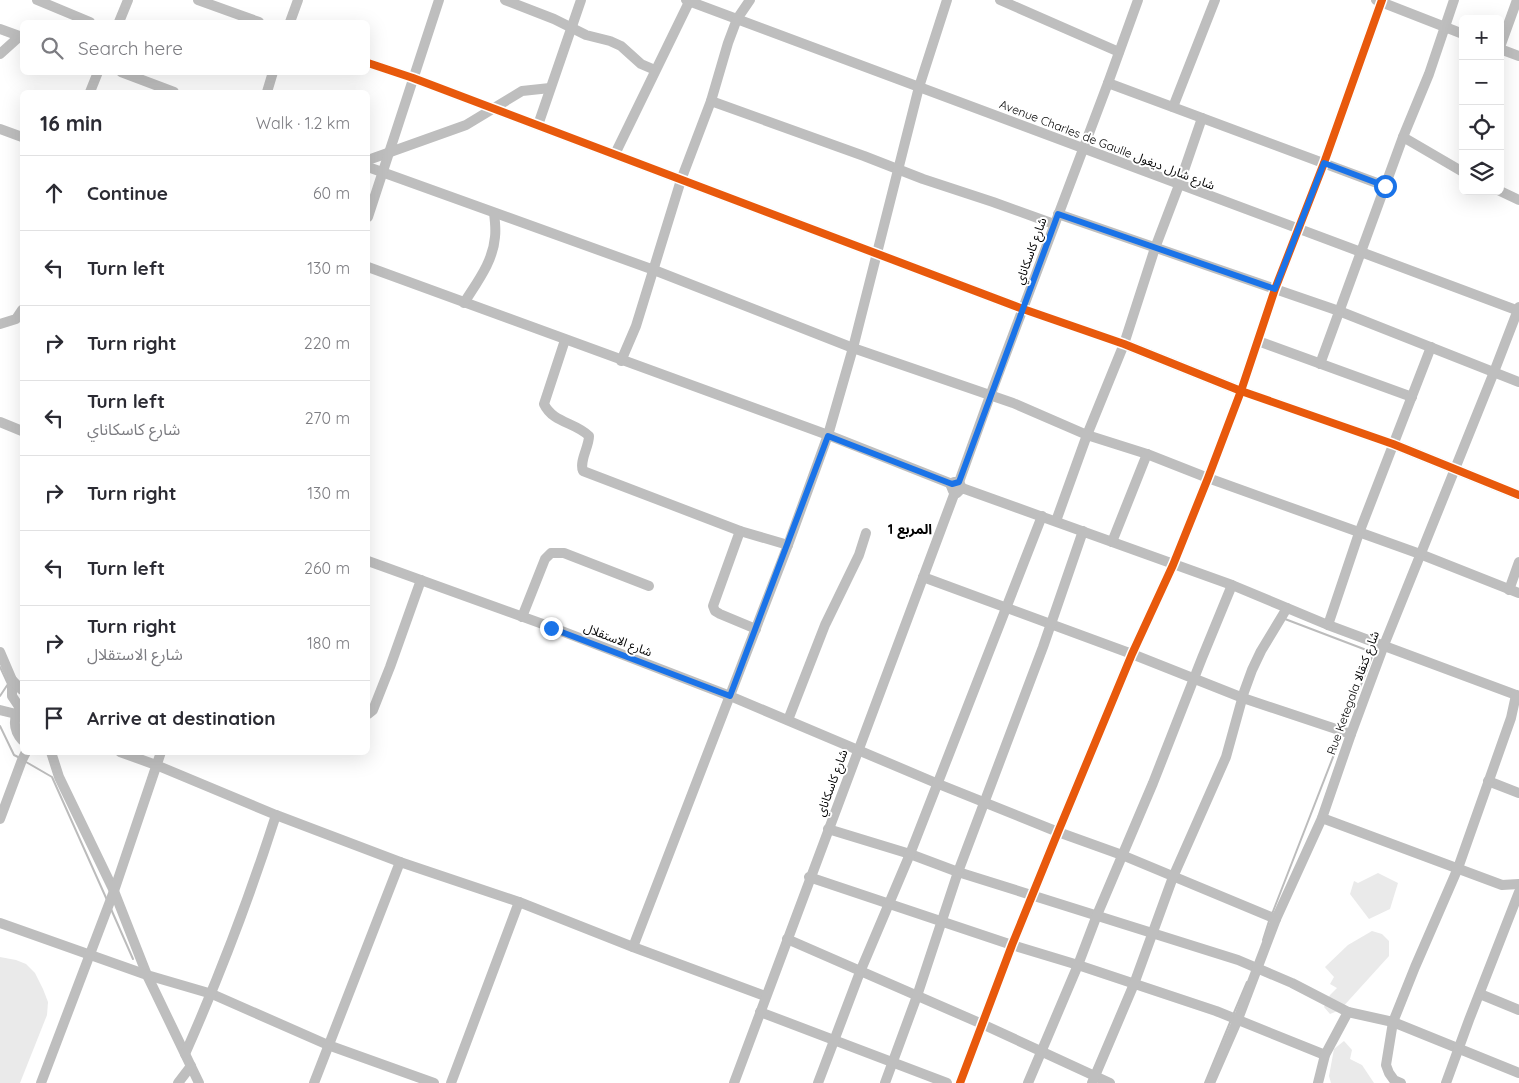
<!DOCTYPE html>
<meta charset="utf-8">
<style>
body{margin:0;font-family:Quicksand,"Noto Sans Arabic",sans-serif;background:#f2f2f3;color:#2b2b33}
.controls{position:absolute;right:15px;top:15px;display:grid;overflow:hidden;border-radius:8px;box-shadow:0 5px 20px #0002}
.controls button{width:45px;height:45px;display:grid;place-items:center;padding:0;border:0;border-bottom:1px solid #e1e1e2;background:#fff;color:#2b2b33;font:25px sans-serif}
.stop{position:absolute;width:15px;height:15px;margin:-11px;border:4px solid #1a73e8;border-radius:50%;background:#fff}
.stop.end{background:#1a73e8;border-color:#fff;box-shadow:0 1px 5px #0008}
.list{margin:0;padding:0;list-style:none}
h2{display:flex;justify-content:space-between;align-items:center;height:65px;margin:0;padding:0 20px;font-size:21px}
h2 small{font-size:16px;font-weight:400;color:#7c7c81}
.list li{display:grid;grid-template-columns:32px 1fr auto;gap:15px;align-items:center;box-sizing:border-box;height:75px;padding:0 20px;border-top:1px solid #e1e1e2}
.list b{display:block;font-size:19px;white-space:nowrap}
.list p{margin:0;font-size:16px;white-space:nowrap;color:#7c7c81}
.list em{font-size:16px;font-style:normal;color:#7c7c81}
.icon{flex:none;width:28px;height:28px;fill:none;stroke:currentColor;stroke-width:2;stroke-linecap:round;stroke-linejoin:round}
.map{position:relative;flex:none;width:1519px;height:1083px;overflow:hidden}
.search{position:absolute;background:#fff;box-shadow:0 5px 20px #0002;left:20px;top:20px;width:350px;height:55px;display:flex;align-items:center;gap:12px;box-sizing:border-box;padding:0 18px;border-radius:8px;color:#7c7c81;font-size:19px}
.panel{position:absolute;background:#fff;box-shadow:0 5px 20px #0002;left:20px;top:90px;width:350px;height:665px;border-radius:8px}
.map>svg:first-child{display:block}
</style>
<div class="map">
<svg width="1519" height="1083" viewBox="0 0 1519 1083">
<rect width="100%" height="100%" fill="#fff"/>
<g fill="#eaeaea">
<polygon points="1378,873 1398,883 1390,909 1369,919 1350,894 1354,881 1358,883"/>
<polygon points="1372,931 1382,934 1389,941 1389,956 1340,1010 1330,1014 1324,1007 1330,995 1337,988 1330,984 1334,977 1325,967 1348,945"/>
<polygon points="0,957 16,960 26,964 35,973 43,989 48,1002 47,1015 20,1083 0,1083"/>
<polygon points="1344,1041 1352,1050 1350,1059 1362,1065 1374,1083 1331,1083 1329,1076 1334,1049"/>
</g>
<g fill="none" stroke-linecap="round" stroke-linejoin="round">
<g stroke="#bcbcbc" stroke-width="2">
<polyline points="1285,619 1369,651 1372,657 1344,728"/>
<polyline points="0,667 8,684 0,696"/>
<polyline points="0,726 14,755 20,758"/>
<polyline points="26,762 52,777 107,900"/>
<polyline points="111,909 133,959"/>
<polyline points="1272,914 1342,734"/>
<polyline points="1263,940 1269,921"/>
<polyline points="1233,1015 1247,982"/>
<polyline points="1205,1083 1231,1020"/>
</g>
<g stroke="#bebebe" stroke-width="10">
<polyline points="37,0 90,22"/>
<polyline points="198,0 259,22"/>
<polyline points="505,0 554,19 586,35 610,41 621,46 641,64 655,70"/>
<polyline points="686,0 1519,311"/>
<polyline points="1000,0 1119,52"/>
<polyline points="1376,0 1463,34"/>
<polyline points="119,22 128,0"/>
<polyline points="290,22 298,0"/>
<polyline points="0,29 22,37"/>
<polyline points="1500,47 1517,0"/>
<polyline points="1500,49 1519,56"/>
<polyline points="0,54 20,36"/>
<polyline points="368,63 413,78 1023,309 1124,344 1241,391 1393,444 1519,495"/>
<polyline points="121,72 174,92"/>
<polyline points="1108,83 1385,186"/>
<polyline points="90,92 98,72"/>
<polyline points="267,92 273,72"/>
<polyline points="711,101 864,156 923,179 993,202 1054,224"/>
<polyline points="1173,107 1215,0"/>
<polyline points="538,125 581,0"/>
<polyline points="0,129 22,137"/>
<polyline points="1403,137 1463,172"/>
<polyline points="615,154 690,0"/>
<polyline points="368,160 466,125 522,91 550,88"/>
<polyline points="368,167 654,270 853,348 1013,403 1087,435 1147,454 1208,478 1420,554 1519,593"/>
<polyline points="1500,191 1519,200"/>
<polyline points="1058,214 1339,311 1519,382"/>
<polyline points="368,217 439,0"/>
<polyline points="368,267 828,435 952,484"/>
<path d="M464 303C477 282 493 262 495 237 496 229 495 221 494 213"/>
<polyline points="0,324 16,319 22,310"/>
<path d="M565 340 544 404C553 423 575 422 589 436 589 447 579 461 583 471L740 531 788 545"/>
<polyline points="1258,341 1412,397"/>
<polyline points="621,361 636,326 681,180 711,101 728,43 737,19 750,0"/>
<polyline points="1320,364 1403,137 1429,74 1454,0"/>
<polyline points="0,422 22,431"/>
<polyline points="959,482 990,396 1108,83 1138,0"/>
<polyline points="962,488 957,493 953,491 951,486 954,482 959,482 962,488 1232,585 1328,625 1519,696"/>
<polyline points="1056,521 1087,435 1124,344 1155,248 1179,185 1202,118"/>
<polyline points="740,531 713,606 715,611 720,614 756,629"/>
<polyline points="1112,542 1147,454"/>
<polyline points="368,561 551,627 730,696 936,783 1058,832 1122,855 1276,919"/>
<polyline points="923,577 1132,654 1243,698 1351,734"/>
<polyline points="1509,590 1519,562"/>
<polyline points="522,617 545,559 551,553 564,553 649,586"/>
<polyline points="1328,625 1359,533 1431,347"/>
<polyline points="0,652 12,680 12,696 20,708"/>
<polyline points="12,680 22,690"/>
<path d="M22 706C12 716 13 730 22 740"/>
<polyline points="0,710 16,714"/>
<polyline points="368,714 373,710 390,667 421,580"/>
<polyline points="788,720 825,625 859,555 866,533"/>
<polyline points="51,752 59,777 114,891 147,975 199,1083"/>
<polyline points="120,752 156,765 276,815 400,862 519,902 633,947 765,996"/>
<polyline points="1488,781 1519,793"/>
<polyline points="1322,818 1502,885 1519,884"/>
<polyline points="0,819 22,760 26,752"/>
<polyline points="828,829 910,854 958,872 1238,960 1292,983 1348,1012 1393,1022 1519,1073"/>
<polyline points="809,877 1012,945 1078,965 1216,1011 1325,1055"/>
<polyline points="0,923 147,975 212,994 328,1045 434,1083"/>
<polyline points="787,939 982,1024 1110,1083"/>
<polyline points="633,947 788,545 828,435 853,348 919,87 947,0"/>
<polyline points="1480,994 1519,1010"/>
<polyline points="760,1012 947,1083"/>
<path d="M185 1054C220 975 250 896 276 815"/>
<polyline points="41,1083 114,891 161,752"/>
<polyline points="178,1083 191,1066"/>
<polyline points="314,1083 400,862"/>
<polyline points="451,1083 519,902"/>
<polyline points="734,1083 955,492"/>
<polyline points="818,1083 860,972 910,854 1042,516"/>
<polyline points="885,1083 917,996 958,872 1043,647 1083,531"/>
<polyline points="960,1083 1012,945 1058,832 1132,654 1173,565 1208,478 1241,391 1275,289 1324,163 1382,0"/>
<polyline points="1028,1083 1078,965 1097,915 1153,783 1202,658 1232,585"/>
<polyline points="1092,1083 1134,984 1173,877 1226,757 1244,692 1252,670 1261,651 1287,608"/>
<polyline points="1210,1083 1238,1019 1276,919 1322,818 1351,734 1384,645 1494,372 1519,307"/>
<polyline points="1318,1083 1325,1055 1348,1012"/>
<polyline points="1401,1083 1394,1080 1389,1073 1386,1065 1393,1022 1415,967 1458,868 1511,718 1516,695"/>
<polyline points="1446,1083 1469,1020 1519,892"/>
</g>
<g stroke="#fff" stroke-width="11">
<g id="cycleway">
<polyline points="368,63 413,78 1023,309 1124,344 1241,391 1393,444 1519,495"/>
<polyline points="960,1083 1012,945 1058,832 1132,654 1173,565 1208,478 1241,391 1275,289 1324,163 1382,0"/>
</g>
</g>
<use href="#cycleway" stroke="#e8590c" stroke-width="8"/>
</g>
<g fill="none" stroke-linecap="round" stroke-linejoin="round">
<polyline stroke="#1a73e8" stroke-width="6" points="551,628 730,696 828,436 952,484 959,482 1058,214 1275,289 1324,163 1385,186"/>
</g>
<g text-anchor="middle" stroke-width="4" stroke-linejoin="round" paint-order="stroke">
<g font-size="12" fill="#000" stroke="#fff">
<text transform="translate(1107 145) rotate(21)" y="4">Avenue Charles de Gaulle شارع شارل ديغول</text>
<text transform="translate(1031 251) rotate(-70)" y="4">شارع كاسكاناي</text>
<text transform="translate(618 640) rotate(21)" y="4">شارع الاستقلال</text>
<text transform="translate(1353 693) rotate(-70)" y="4">Rue Ketegala شارع كتقالا</text>
<text transform="translate(832 783) rotate(-70)" y="4">شارع كاسكاناي</text>
</g>
<g font-size="14" font-weight="bold" fill="#000" stroke="#fff">
<text x="910" y="534">المربع 1</text>
</g>
</g>
</svg>
<div class="controls">
<button>+</button>
<button>−</button>
<button><svg class="icon" aria-label="locate" viewBox="0 0 24 24"><circle cx="12" cy="12" r="6"/><path d="M12 2v4M12 18v4M2 12h4M18 12h4"/></svg></button>
<button><svg class="icon" aria-label="layers" viewBox="0 0 24 24"><path d="M12 4l9 5-9 5-9-5zM3 14l9 5 9-5"/></svg></button>
</div>
<div class="stop" style="left:1385px;top:186px"></div>
<div class="stop end" style="left:551px;top:628px"></div>
<div class="search"><svg class="icon" aria-label="search" viewBox="0 0 24 24"><circle cx="10" cy="10" r="6"/><path d="M15 15l6 6"/></svg>Search here</div>
<section class="panel">
<h2>16 min<small>Walk · 1.2 km</small></h2>
<ul class="list">
<li><svg class="icon" aria-label="ahead" viewBox="0 0 24 24"><path d="M12 20V5M6 11l6-6 6 6"/></svg><div><b>Continue</b></div><em>60 m</em></li>
<li><svg class="icon" aria-label="left" viewBox="0 0 24 24"><path d="M17 20v-9H6M10 6l-5 5 5 5"/></svg><div><b>Turn left</b></div><em>130 m</em></li>
<li><svg class="icon" aria-label="right" viewBox="0 0 24 24"><path d="M7 20v-9h11M14 6l5 5-5 5"/></svg><div><b>Turn right</b></div><em>220 m</em></li>
<li><svg class="icon" aria-label="left" viewBox="0 0 24 24"><path d="M17 20v-9H6M10 6l-5 5 5 5"/></svg><div><b>Turn left</b><p>شارع كاسكاناي</p></div><em>270 m</em></li>
<li><svg class="icon" aria-label="right" viewBox="0 0 24 24"><path d="M7 20v-9h11M14 6l5 5-5 5"/></svg><div><b>Turn right</b></div><em>130 m</em></li>
<li><svg class="icon" aria-label="left" viewBox="0 0 24 24"><path d="M17 20v-9H6M10 6l-5 5 5 5"/></svg><div><b>Turn left</b></div><em>260 m</em></li>
<li><svg class="icon" aria-label="right" viewBox="0 0 24 24"><path d="M7 20v-9h11M14 6l5 5-5 5"/></svg><div><b>Turn right</b><p>شارع الاستقلال</p></div><em>180 m</em></li>
<li><svg class="icon" aria-label="arrive" viewBox="0 0 24 24"><path d="M6 21V4h12l-3 4 3 4H6"/></svg><div><b>Arrive at destination</b></div></li>
</ul>
</section>
</div>
